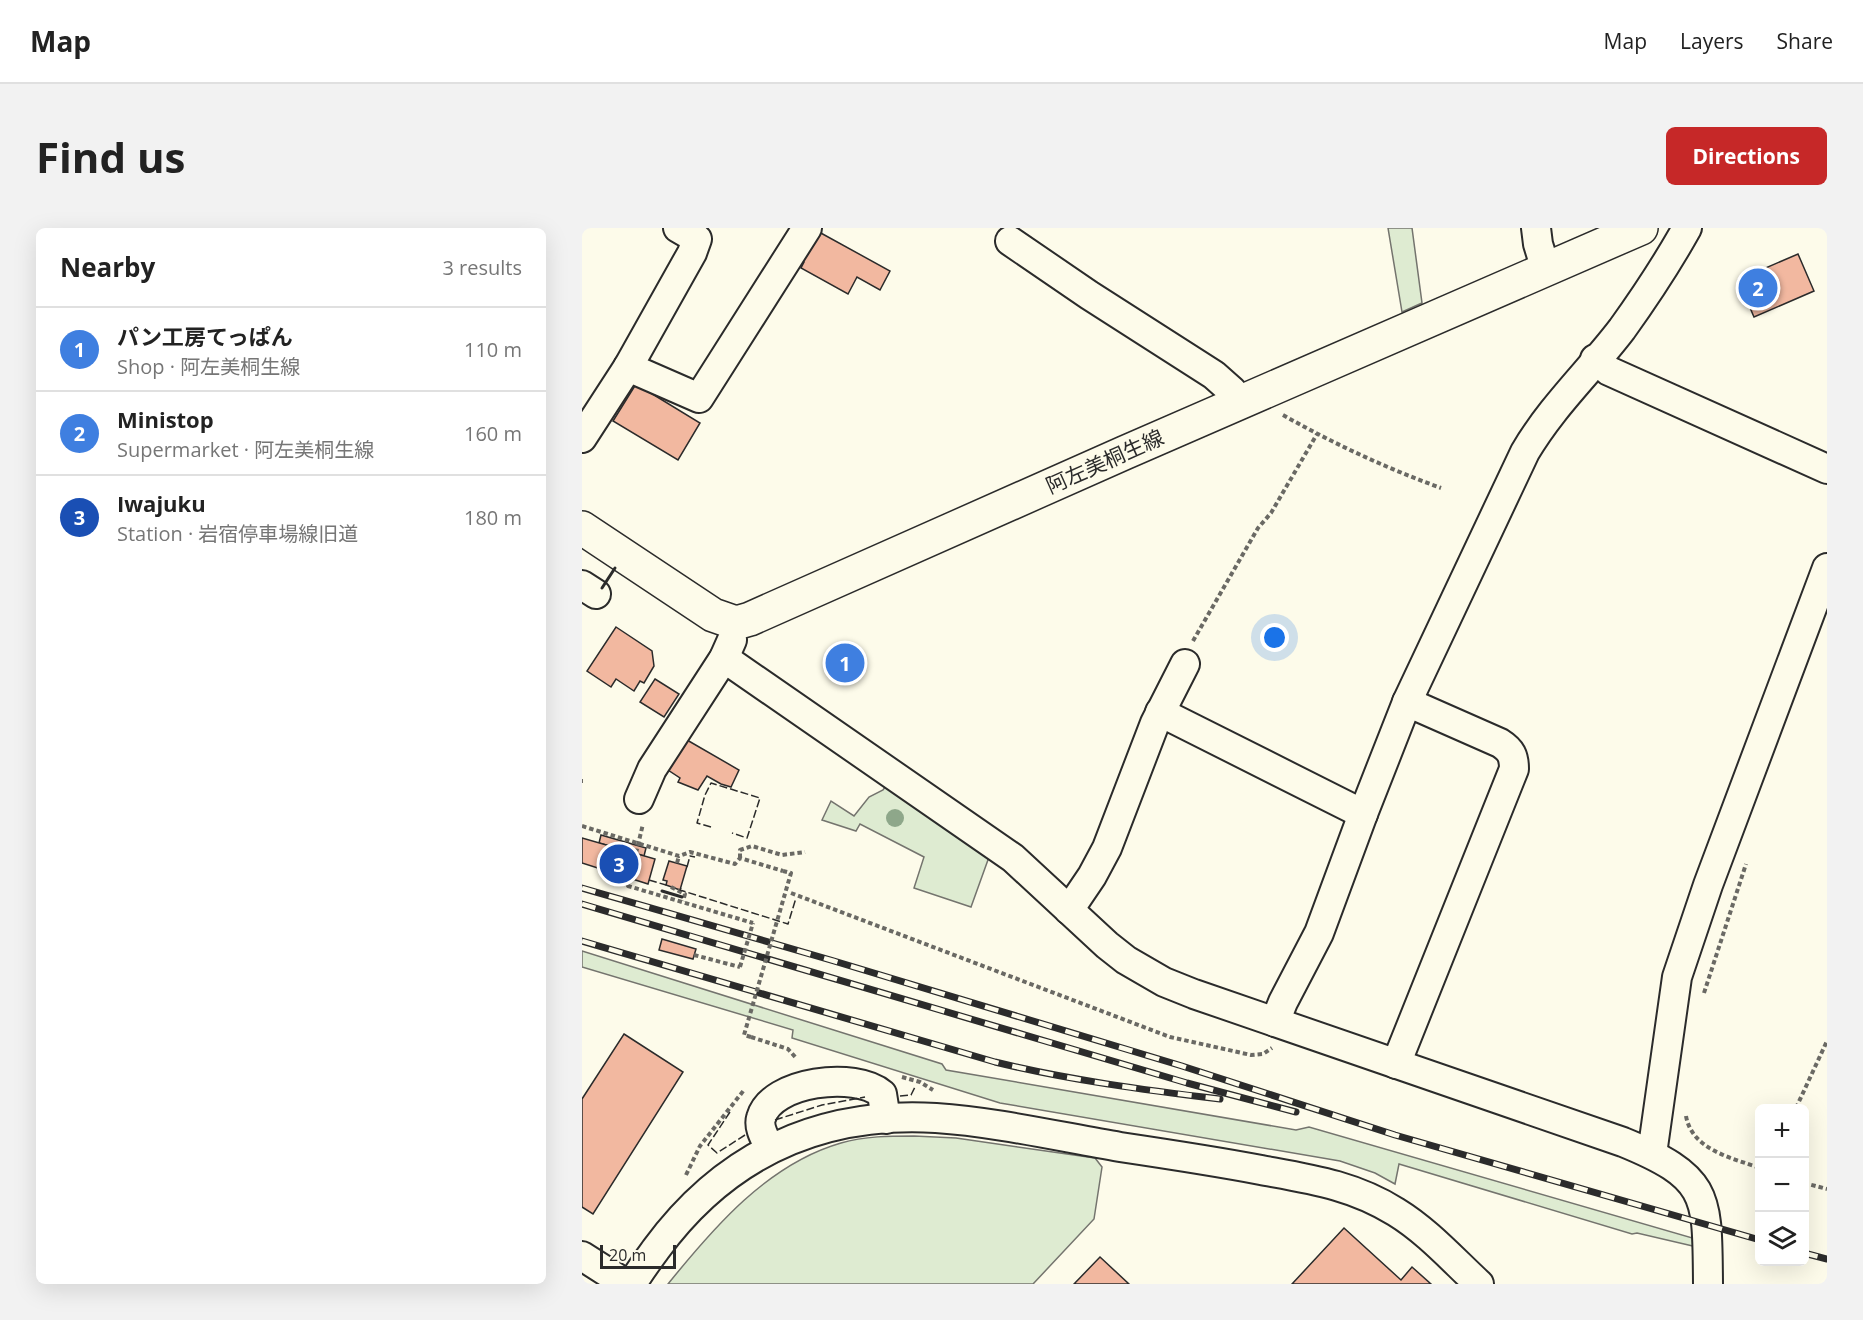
<!DOCTYPE html>
<meta charset="utf-8">
<style>
body{margin:0;font-family:"Open Sans","Noto Sans JP",sans-serif;background:#f2f2f2;color:#222}
.controls{position:absolute;right:18px;bottom:18px;display:grid;overflow:hidden;border-radius:9px;box-shadow:0 6px 24px #0002}
.controls button{width:54px;height:54px;display:grid;place-items:center;padding:0;border:0;border-bottom:2px solid #e0e0e0;background:#fff;color:#222;font:30px sans-serif}
.scale{position:absolute;left:18px;bottom:15px;width:76px;box-sizing:border-box;padding-left:6px;border:3px solid #2b2b2b;border-top:0;font-size:16px;line-height:21px;white-space:nowrap;color:#2b2b2b;-webkit-text-stroke:4px #fdfbea;paint-order:stroke}
.you{position:absolute;left:693px;top:410px;width:21px;height:21px;margin:-15px;border:4px solid #fff;border-radius:50%;background:#1a73e8;box-shadow:0 0 0 9px #1a73e833}
.badge{display:grid;place-items:center;width:39px;height:39px;border-radius:50%;background:#c62828;color:#fff;font-size:20px;font-weight:700}
.pin{position:absolute;translate:-50% -50%;border:3px solid #fff;box-shadow:0 2px 6px #0006}
.list{margin:0;padding:0;list-style:none}
h2{display:flex;justify-content:space-between;align-items:center;height:78px;margin:0;padding:0 24px;font-size:26px}
h2 small{font-size:20px;font-weight:400;color:#767676}
.list li{display:grid;grid-template-columns:39px 1fr auto;gap:18px;align-items:center;box-sizing:border-box;height:84px;padding:0 24px;border-top:2px solid #e0e0e0}
.list b{display:block;font-size:22px;white-space:nowrap}
.list p{margin:0;font-size:20px;white-space:nowrap;color:#767676}
.list em{font-size:20px;font-style:normal;color:#767676}
.icon{flex:none;width:33px;height:33px;fill:none;stroke:currentColor;stroke-width:2;stroke-linecap:round;stroke-linejoin:round}
.map{position:relative;flex:none;width:1245px;height:1056px;overflow:hidden;border-radius:9px}
header{display:flex;align-items:center;gap:36px;box-sizing:border-box;height:84px;padding:0 30px;background:#fff;border-bottom:2px solid #e0e0e0}
header strong{font-size:28px}
nav{display:flex;gap:33px;margin-inline-start:auto;font-size:21px}
.intro{display:flex;align-items:center;justify-content:space-between;box-sizing:border-box;height:144px;padding:0 36px}
h1{margin:0;font-size:42px}
.button{padding:15px 27px;border-radius:9px;background:#c62828;color:#fff;font-size:21px;font-weight:700}
main{display:flex;gap:36px;padding:0 36px}
aside{flex:1;background:#fff;border-radius:9px;box-shadow:0 6px 24px #0002}
.map>svg:first-child{display:block}
</style>
<header>
<strong>Map</strong>
<nav><a>Map</a><a>Layers</a><a>Share</a></nav>
</header>
<div class="intro"><h1>Find us</h1><a class="button">Directions</a></div>
<main>
<aside>
<h2>Nearby<small>3 results</small></h2>
<ul class="list">
<li><span class="badge" style="background:#3f7fe0">1</span><div><b>パン工房てっぱん</b><p>Shop · 阿左美桐生線</p></div><em>110 m</em></li>
<li><span class="badge" style="background:#3f7fe0">2</span><div><b>Ministop</b><p>Supermarket · 阿左美桐生線</p></div><em>160 m</em></li>
<li><span class="badge" style="background:#1a4fb4">3</span><div><b>Iwajuku</b><p>Station · 岩宿停車場線旧道</p></div><em>180 m</em></li>
</ul>
</aside>
<div class="map">
<svg width="1245" height="1056" viewBox="0 0 1245 1056">
<rect width="100%" height="100%" fill="#fdfbea"/>
<g fill="#deebd1" stroke="#74746e" stroke-width="1.5">
<polygon points="806,0 830,0 840,75 820,84"/>
<polygon points="306,555 407,629 389,679 332,660 342,629 278,596 274,603 240,592 249,573 272,588 287,569 301,562"/>
<polygon points="0,723 360,836 364,842 714,902 727,899 1114,1011 1115,1019 1055,1005 1050,1006 817,936 813,956 793,945 758,933 418,875 210,810 211,802 0,739"/>
<path d="M332 908 374 910 513 930 520 939 512 991 451 1056H86C132 999 186 936 259 915 283 908 308 908 332 908Z"/>
</g>
<g fill="#f2b8a0" stroke="#2b2b2b" stroke-width="1.5">
<polygon points="237,4 308,43 298,62 275,49 266,66 219,40 222,34 214,30"/>
<polygon points="1216,26 1232,63 1172,89 1156,52"/>
<polygon points="54,156 118,195 96,232 31,193"/>
<polygon points="34,399 70,423 72,438 62,455 58,453 52,463 34,451 29,459 5,443"/>
<polygon points="73,451 97,466 82,489 58,474"/>
<polygon points="105,512 157,542 149,559 139,556 125,548 116,562 96,554 98,550 86,542"/>
<polygon points="19,607 64,620 62,628 17,615"/>
<polygon points="0,610 73,631 66,656 0,635"/>
<polygon points="87,633 105,638 98,662 84,657 85,653 81,652"/>
<polygon points="80,711 114,721 111,731 77,722"/>
<polygon points="42,806 101,844 11,986 0,979 0,871"/>
<polygon points="762,1000 819,1052 830,1039 849,1056 710,1056"/>
<polygon points="518,1029 547,1056 492,1056"/>
</g>
<g fill="none" stroke-linecap="round" stroke-linejoin="round">
<g stroke="#2b2b2b" stroke-width="32">
<g id="minor">
<polyline points="954,0 956,16 964,42"/>
<polyline points="428,13 507,67 632,147 650,163 657,176"/>
<polyline points="1013,131 1027,143 1245,241"/>
<polyline points="46,139 117,170 225,0"/>
<polyline points="0,210 46,139 110,25 115,11 96,0"/>
<polyline points="0,357 14,366"/>
<path d="M142 430 431 630 525 717 544 732 582 754 612 766 1041 914C1129 950 1125 968 1126 1056"/>
<polyline points="578,484 781,586"/>
<polyline points="57,571 70,541 142,430 150,412"/>
<polyline points="487,682 510,648 525,620 573,495 603,436"/>
<path d="M693 794 701 774 737 705 781 586 825 474 943 224C970 178 1008 143 1040 101 1063 69 1086 34 1105 0"/>
<path d="M814 836 932 541C932 528 929 522 918 515L825 474"/>
<path d="M188 921C184 912 176 900 179 890 189 853 274 843 300 866L304 891"/>
<polyline points="1070,926 1095,749 1126,657 1245,340"/>
<polyline points="0,1028 44,1056"/>
<path d="M50 1056C57 1044 66 1032 74 1021 143 927 238 883 354 890 414 894 479 909 538 919 585 926 632 933 679 942 728 951 771 957 814 984 845 1003 870 1031 897 1056"/>
</g>
</g>
<g stroke="#2b2b2b" stroke-width="36">
<polyline id="major" points="0,300 131,387 154,395 168,391 542,225 1059,0"/>
</g>
<g stroke="#6a6964" stroke-width="4" stroke-dasharray="4.5 3" stroke-linecap="butt">
<path d="M701 187C752 216 804 240 859 260"/>
<polyline points="611,413 676,300 689,285 735,206"/>
<polyline points="0,553 1,553"/>
<polyline points="0,598 97,628 108,624 153,636 158,630 201,643"/>
<polyline points="54,625 61,596"/>
<polyline points="158,630 158,622 170,618 200,627 223,624"/>
<polyline points="95,635 97,628"/>
<polyline points="48,650 46,658 171,695"/>
<polyline points="89,659 103,666 101,673"/>
<polyline points="209,665 588,809 669,827 681,826 690,820"/>
<polyline points="112,727 158,739"/>
<polyline points="1122,765 1164,636"/>
<polyline points="169,809 206,821 215,831"/>
<polyline points="320,849 338,854 351,862"/>
<polyline points="1214,880 1245,813"/>
<path d="M1104 888C1110 922 1150 930 1178 940"/>
<polyline points="104,947 118,918 162,862"/>
<polyline points="1222,955 1245,961"/>
</g>
<use href="#minor" stroke="#fdfbea" stroke-width="28"/>
<use href="#major" stroke="#fdfbea" stroke-width="33"/>
<g stroke="#2b2b2b" stroke-width="7">
<g id="rail">
<polyline points="0,660 252,733 600,838 813,907 1178,1012"/>
<polyline points="0,676 605,855 714,884"/>
<path d="M0 713 413 834C487 852 562 862 638 871"/>
<polyline points="1222,1025 1245,1031"/>
</g>
</g>
<use href="#rail" stroke="#fdfbea" stroke-width="4.5" stroke-dasharray="14" stroke-linecap="butt"/>
<g stroke="#6a6964" stroke-width="4" stroke-dasharray="4.5 3" stroke-linecap="butt">
<polyline points="158,739 171,695"/>
<polyline points="169,809 162,807 209,645 201,643"/>
</g>
<g stroke="#2b2b2b" stroke-width="1.5" stroke-dasharray="8 3" stroke-linecap="butt">
<polyline points="129,599 115,595 123,567 129,555 178,570 165,610 150,605"/>
<polyline points="105,639 108,628 113,629"/>
<polyline points="67,652 84,657"/>
<polyline points="99,660 98,662 206,696 214,670"/>
<polyline points="318,868 329,867 333,859"/>
<polyline points="148,884 126,917 135,925 163,907"/>
<polyline points="193,892 240,877 283,869"/>
</g>
<g stroke="#2b2b2b" stroke-width="3">
<polyline points="20,360 33,340"/>
<polyline points="80,663 100,669"/>
</g>
</g>
<circle fill="#8ea78a" cx="313" cy="590" r="9"/>
<g text-anchor="middle" stroke-width="4.5" stroke-linejoin="round" paint-order="stroke">
<g font-size="21" fill="#2b2b2b" stroke="#fdfbea">
<text transform="translate(523 234) rotate(-24)" y="7">阿左美桐生線</text>
</g>
</g>
</svg>
<div class="controls">
<button>+</button>
<button>−</button>
<button><svg class="icon" aria-label="layers" viewBox="0 0 24 24"><path d="M12 4l9 5-9 5-9-5zM3 14l9 5 9-5"/></svg></button>
</div>
<div class="scale">20 m</div>
<div class="you"></div>
<div class="pin badge" style="left:263px;top:435px;background:#3f7fe0">1</div>
<div class="pin badge" style="left:1176px;top:60px;background:#3f7fe0">2</div>
<div class="pin badge" style="left:37px;top:636px;background:#1a4fb4">3</div>
</div>
</main>
